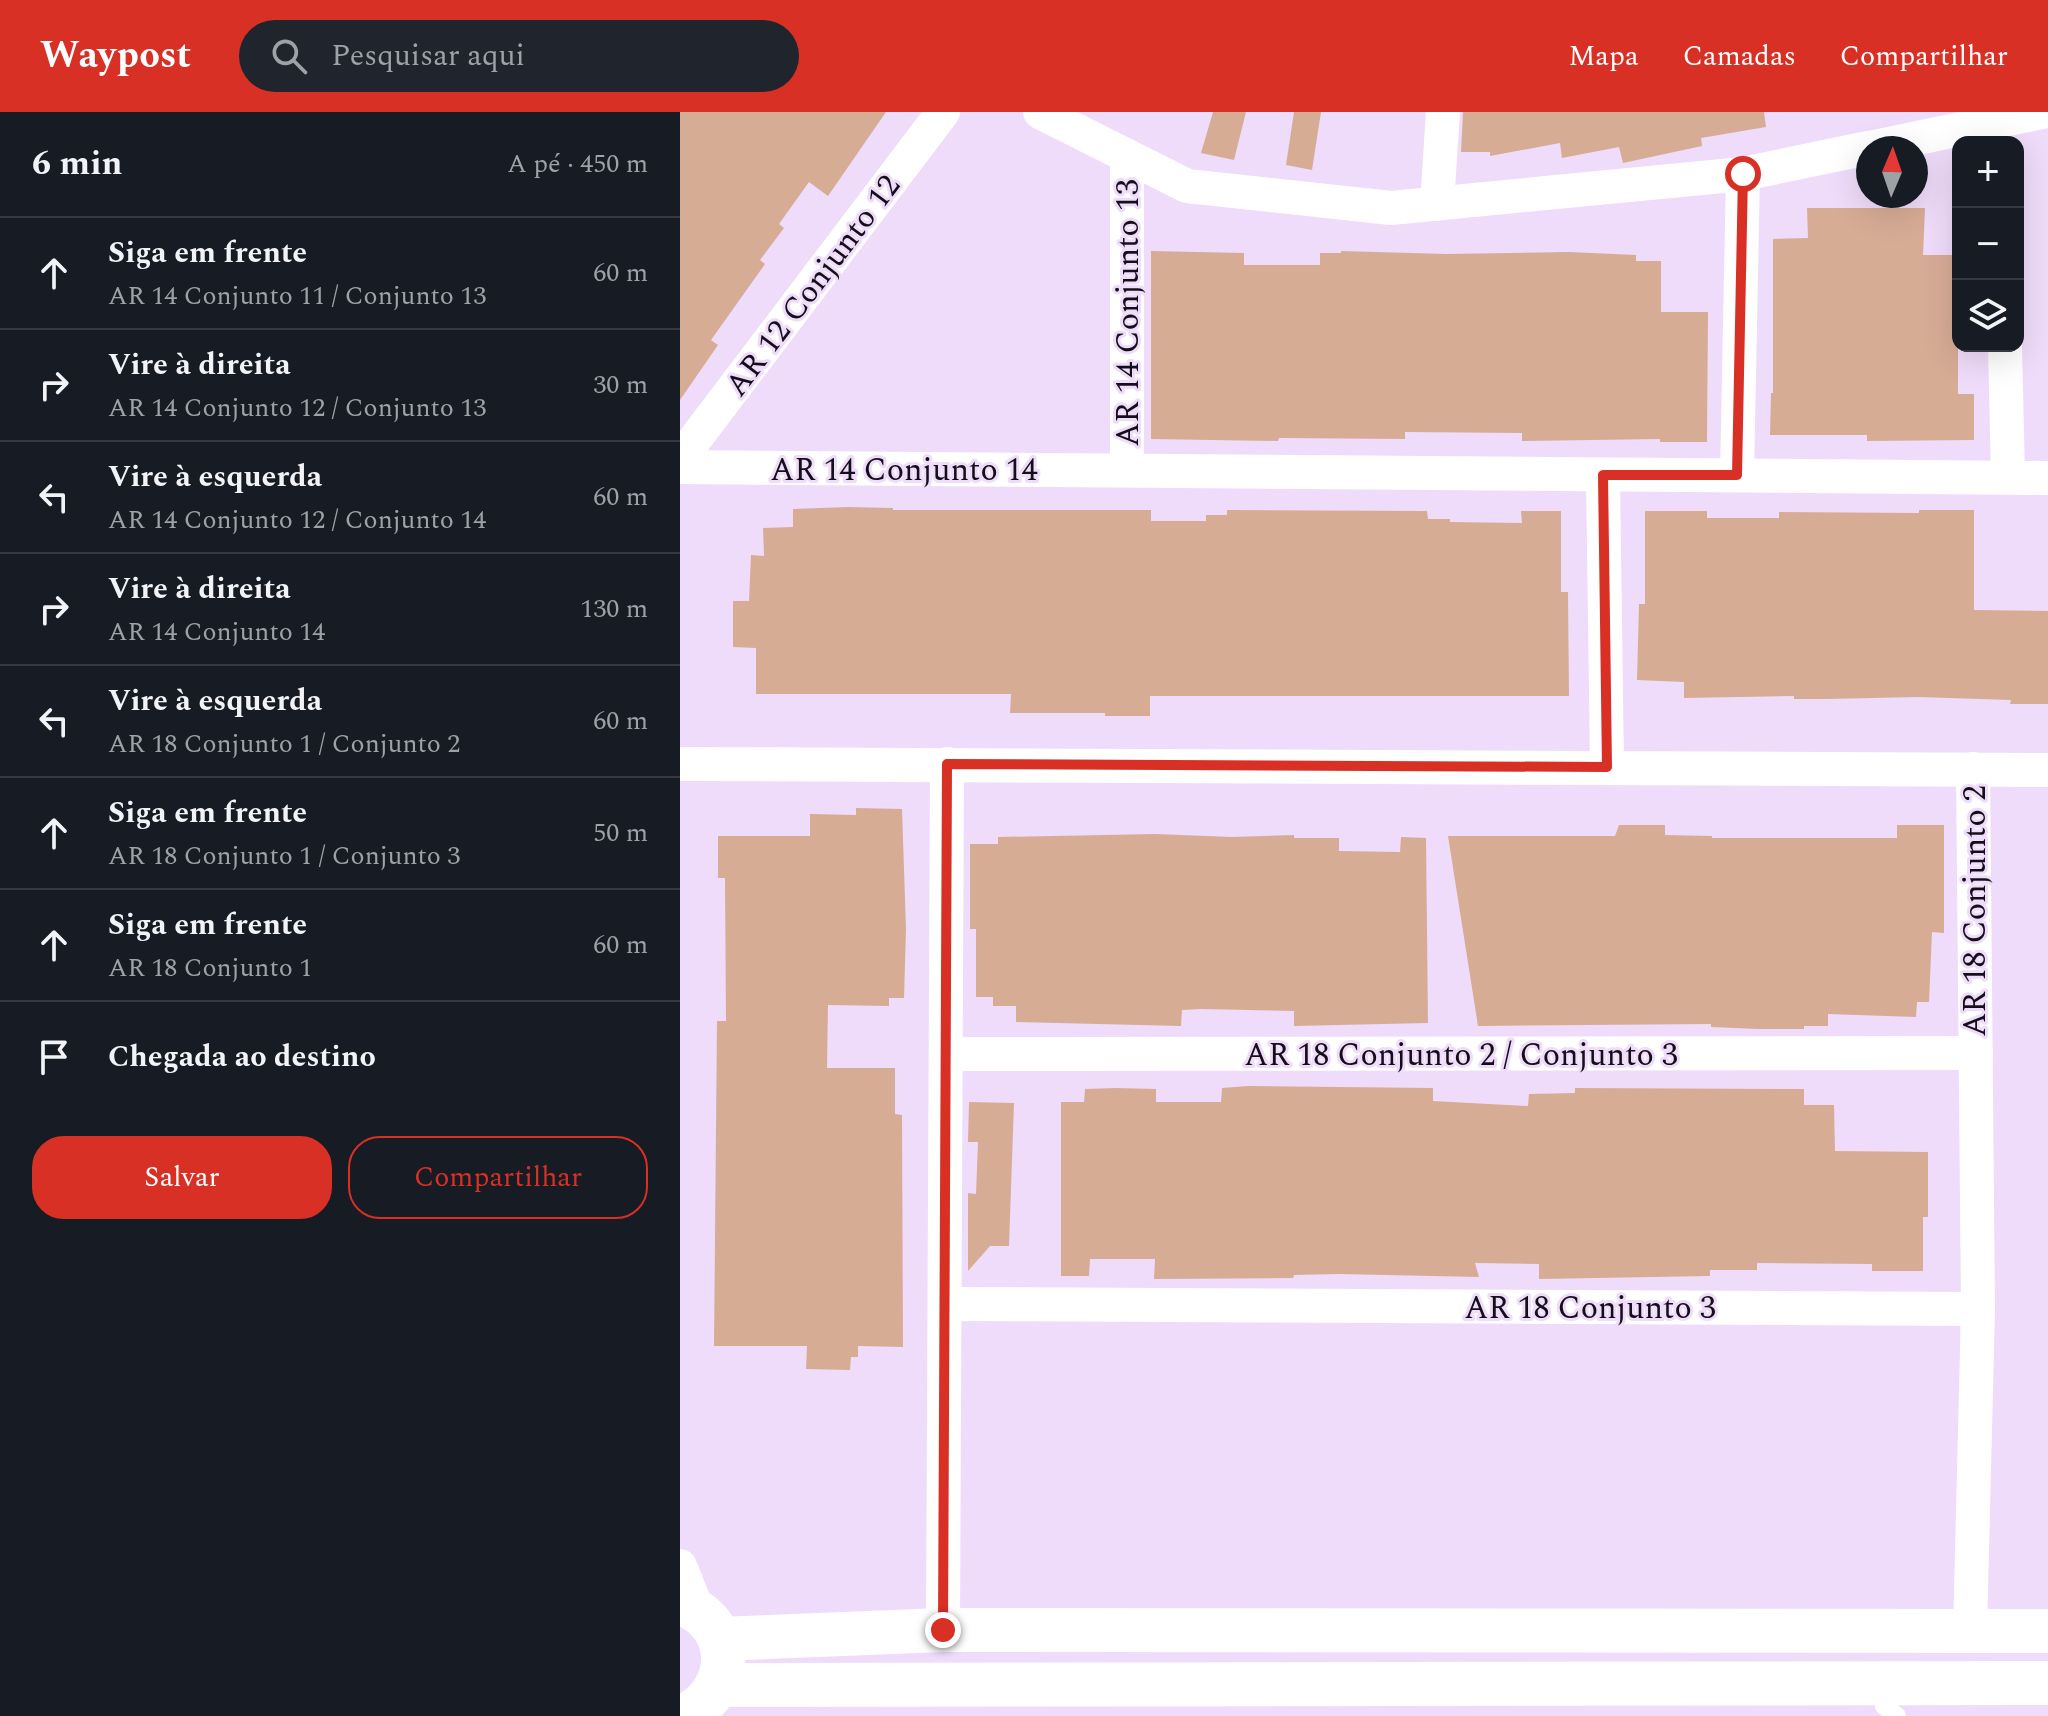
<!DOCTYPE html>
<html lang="pt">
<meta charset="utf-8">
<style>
body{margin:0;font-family:Spectral,serif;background:#20242c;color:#f1f3f6}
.controls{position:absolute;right:24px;top:24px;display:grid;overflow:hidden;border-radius:16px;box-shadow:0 8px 32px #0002}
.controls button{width:72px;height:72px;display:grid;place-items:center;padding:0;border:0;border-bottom:2px solid #363941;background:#171b24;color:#f1f3f6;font:40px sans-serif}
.compass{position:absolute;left:1176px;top:24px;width:72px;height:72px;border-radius:50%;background:#171b24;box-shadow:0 8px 32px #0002;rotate:2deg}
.stop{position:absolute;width:24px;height:24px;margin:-18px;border:6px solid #d93025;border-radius:50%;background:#fff}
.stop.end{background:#d93025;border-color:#fff;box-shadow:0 2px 8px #0008}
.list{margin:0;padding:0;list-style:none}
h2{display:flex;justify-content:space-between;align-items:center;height:104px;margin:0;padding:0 32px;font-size:34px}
h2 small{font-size:26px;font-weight:400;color:#9ea1a6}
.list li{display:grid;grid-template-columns:52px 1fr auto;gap:24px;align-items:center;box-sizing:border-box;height:112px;padding:0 32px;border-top:2px solid #363941}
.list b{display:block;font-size:30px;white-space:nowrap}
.list p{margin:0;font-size:26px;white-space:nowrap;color:#9ea1a6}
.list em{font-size:26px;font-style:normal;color:#9ea1a6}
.actions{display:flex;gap:16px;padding:24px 32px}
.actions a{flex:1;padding:18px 0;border:2px solid #d93025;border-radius:32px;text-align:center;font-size:28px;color:#d93025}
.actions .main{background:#d93025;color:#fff}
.icon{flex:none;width:44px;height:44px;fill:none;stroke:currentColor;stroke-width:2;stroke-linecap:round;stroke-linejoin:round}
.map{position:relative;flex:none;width:1368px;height:1604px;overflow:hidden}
header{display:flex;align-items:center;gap:48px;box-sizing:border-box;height:112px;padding:0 40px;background:#d93025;color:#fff}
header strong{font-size:38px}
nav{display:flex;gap:44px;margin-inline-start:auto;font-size:28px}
.search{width:560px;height:72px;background:#20242c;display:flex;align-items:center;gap:20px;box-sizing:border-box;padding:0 28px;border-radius:44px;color:#9ea1a6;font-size:30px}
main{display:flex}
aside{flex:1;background:#171b24}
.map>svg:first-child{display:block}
</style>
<header>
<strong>Waypost</strong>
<div class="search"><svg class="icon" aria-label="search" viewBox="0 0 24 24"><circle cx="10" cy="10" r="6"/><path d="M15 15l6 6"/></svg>Pesquisar aqui</div>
<nav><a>Mapa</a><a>Camadas</a><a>Compartilhar</a></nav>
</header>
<main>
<aside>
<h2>6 min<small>A pé · 450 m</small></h2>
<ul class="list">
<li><svg class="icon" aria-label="ahead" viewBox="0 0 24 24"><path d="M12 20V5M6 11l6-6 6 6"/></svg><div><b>Siga em frente</b><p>AR 14 Conjunto 11 / Conjunto 13</p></div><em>60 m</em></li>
<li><svg class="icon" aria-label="right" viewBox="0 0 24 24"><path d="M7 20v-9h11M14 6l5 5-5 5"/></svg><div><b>Vire à direita</b><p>AR 14 Conjunto 12 / Conjunto 13</p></div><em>30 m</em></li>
<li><svg class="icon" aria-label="left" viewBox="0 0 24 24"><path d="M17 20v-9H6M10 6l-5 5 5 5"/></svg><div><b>Vire à esquerda</b><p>AR 14 Conjunto 12 / Conjunto 14</p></div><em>60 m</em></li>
<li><svg class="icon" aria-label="right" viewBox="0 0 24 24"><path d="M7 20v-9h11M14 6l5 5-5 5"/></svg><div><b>Vire à direita</b><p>AR 14 Conjunto 14</p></div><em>130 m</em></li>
<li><svg class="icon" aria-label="left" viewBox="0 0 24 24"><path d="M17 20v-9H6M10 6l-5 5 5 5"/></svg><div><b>Vire à esquerda</b><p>AR 18 Conjunto 1 / Conjunto 2</p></div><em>60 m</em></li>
<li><svg class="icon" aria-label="ahead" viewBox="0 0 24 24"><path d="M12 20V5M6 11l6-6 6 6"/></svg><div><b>Siga em frente</b><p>AR 18 Conjunto 1 / Conjunto 3</p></div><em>50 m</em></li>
<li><svg class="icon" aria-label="ahead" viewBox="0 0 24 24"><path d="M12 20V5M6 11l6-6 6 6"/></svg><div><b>Siga em frente</b><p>AR 18 Conjunto 1</p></div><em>60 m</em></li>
<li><svg class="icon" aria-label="arrive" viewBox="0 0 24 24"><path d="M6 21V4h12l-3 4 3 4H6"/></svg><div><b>Chegada ao destino</b></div></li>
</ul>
<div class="actions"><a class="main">Salvar</a><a>Compartilhar</a></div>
</aside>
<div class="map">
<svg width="1368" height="1604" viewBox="0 0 1368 1604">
<rect width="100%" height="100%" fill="#efdcfa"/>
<g fill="#d7ac95">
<polygon points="0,0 206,0 148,84 129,70 99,112 104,116 80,148 85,152 31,228 38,233 0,288"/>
<polygon points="533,0 566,0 554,48 521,41"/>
<polygon points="614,0 641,0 632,58 606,53"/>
<polygon points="783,0 1084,0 1086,15 1021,26 1022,34 943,51 939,35 882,46 880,31 810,44 810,40 781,40"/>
<polygon points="1127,96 1245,96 1243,143 1278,143 1278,282 1294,282 1294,328 1187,329 1187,323 1090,323 1091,281 1093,281 1093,127 1128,126"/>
<polygon points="471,139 564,141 564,153 640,153 640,141 661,141 661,139 766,142 889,140 956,143 956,149 981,149 981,200 1028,200 1027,330 980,330 980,327 842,329 842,321 725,320 725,327 599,326 598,329 471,327"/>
<polygon points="168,395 213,396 213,398 471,398 471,409 526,409 526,403 547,403 547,398 747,399 748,407 770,407 770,410 842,411 841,399 881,399 881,480 888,480 889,584 470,584 470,604 425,604 425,601 330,601 331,582 76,582 76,536 53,535 53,489 69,489 71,443 84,444 83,416 113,415 113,397"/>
<polygon points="1239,398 1294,398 1294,498 1368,499 1368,592 1330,592 1331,588 1238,585 1147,587 1114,587 1114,584 1004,586 1004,570 957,568 959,492 965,492 965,399 1027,399 1027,406 1099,406 1099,400 1239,401"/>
<polygon points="176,696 222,697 226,817 224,886 209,886 209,894 148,893 147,956 215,956 215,1002 222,1003 223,1235 178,1234 178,1245 171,1245 170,1258 126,1257 127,1234 34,1234 37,909 46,909 45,766 38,766 38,724 130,724 130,702 176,703"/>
<polygon points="939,713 985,713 985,723 1032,724 1032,726 1217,726 1217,713 1264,713 1264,821 1252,820 1249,890 1237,890 1236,905 1148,902 1148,914 1124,914 1124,917 1078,917 1031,915 1031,912 798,914 768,724 935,724"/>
<polygon points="475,722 552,725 614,723 614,726 659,726 659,739 720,740 721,725 746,726 748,911 614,914 614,899 521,897 502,898 501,914 336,910 336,894 313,894 313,885 296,885 296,817 290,817 290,732 318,732 318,725"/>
<polygon points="568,974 753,976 753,989 848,994 849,982 895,981 895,976 1124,977 1124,993 1154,993 1155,1039 1248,1040 1248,1105 1243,1105 1243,1159 1192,1159 1192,1152 1077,1151 1077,1158 1030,1158 1030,1164 859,1167 859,1152 795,1151 799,1165 659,1162 614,1163 613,1166 474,1167 475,1147 410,1147 409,1164 381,1164 381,990 404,990 405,977 436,976 476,977 476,990 541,990 542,976"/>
<polygon points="289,990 334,991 329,1134 310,1134 288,1159 288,1081 296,1082 298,1030 288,1030"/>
</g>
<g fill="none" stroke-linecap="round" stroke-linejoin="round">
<polyline stroke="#fff" stroke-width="18" points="1199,1574 1204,1594 1217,1604"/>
<g stroke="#fff" stroke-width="34">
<polyline points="360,0 507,74 711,96 1063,62 1188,36"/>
<polyline points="1190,36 1362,0"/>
<polyline points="447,44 447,358"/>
<polyline points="757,92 763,0"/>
<polyline points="1325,234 1328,365"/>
<polyline points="0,347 263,0"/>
<polyline points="0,355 1368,366"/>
<polyline points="923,363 927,655"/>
<polyline points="1057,363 1063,62"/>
<polyline points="0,652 1368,658"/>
<polyline points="267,942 1296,941"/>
<polyline points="266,1192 1298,1197"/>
<polyline points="0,1454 17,1497"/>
<polyline points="263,1518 267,652"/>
<polyline points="1290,1519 1298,1197 1293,657"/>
</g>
<g stroke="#fff" stroke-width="44">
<path d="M0 1491C56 1510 57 1578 5 1604"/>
<polyline points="40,1527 263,1518 1368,1519"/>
<polyline points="39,1573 1368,1571"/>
</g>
</g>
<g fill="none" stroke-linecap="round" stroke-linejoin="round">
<polyline stroke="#d93025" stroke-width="10" points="263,1518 267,652 927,655 923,363 1057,363 1063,62"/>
</g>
<g text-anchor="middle" stroke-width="6" stroke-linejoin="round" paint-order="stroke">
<g font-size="32" fill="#140e18" stroke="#efdcfa">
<text transform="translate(132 173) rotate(-53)" y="11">AR 12 Conjunto 12</text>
<text transform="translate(447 201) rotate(-90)" y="11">AR 14 Conjunto 13</text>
<text x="224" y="368">AR 14 Conjunto 14</text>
<text transform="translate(1294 799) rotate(-90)" y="11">AR 18 Conjunto 2</text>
<text x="781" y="953">AR 18 Conjunto 2 / Conjunto 3</text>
<text x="910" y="1206">AR 18 Conjunto 3</text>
</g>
</g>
</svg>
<div class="controls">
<button>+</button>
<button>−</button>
<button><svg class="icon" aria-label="layers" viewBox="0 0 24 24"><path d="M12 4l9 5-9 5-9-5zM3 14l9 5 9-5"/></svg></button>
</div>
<svg class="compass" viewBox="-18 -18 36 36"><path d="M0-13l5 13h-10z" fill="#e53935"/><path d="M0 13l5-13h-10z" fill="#9ea1a6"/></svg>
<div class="stop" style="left:1063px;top:62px"></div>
<div class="stop end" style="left:263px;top:1518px"></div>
</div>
</main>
